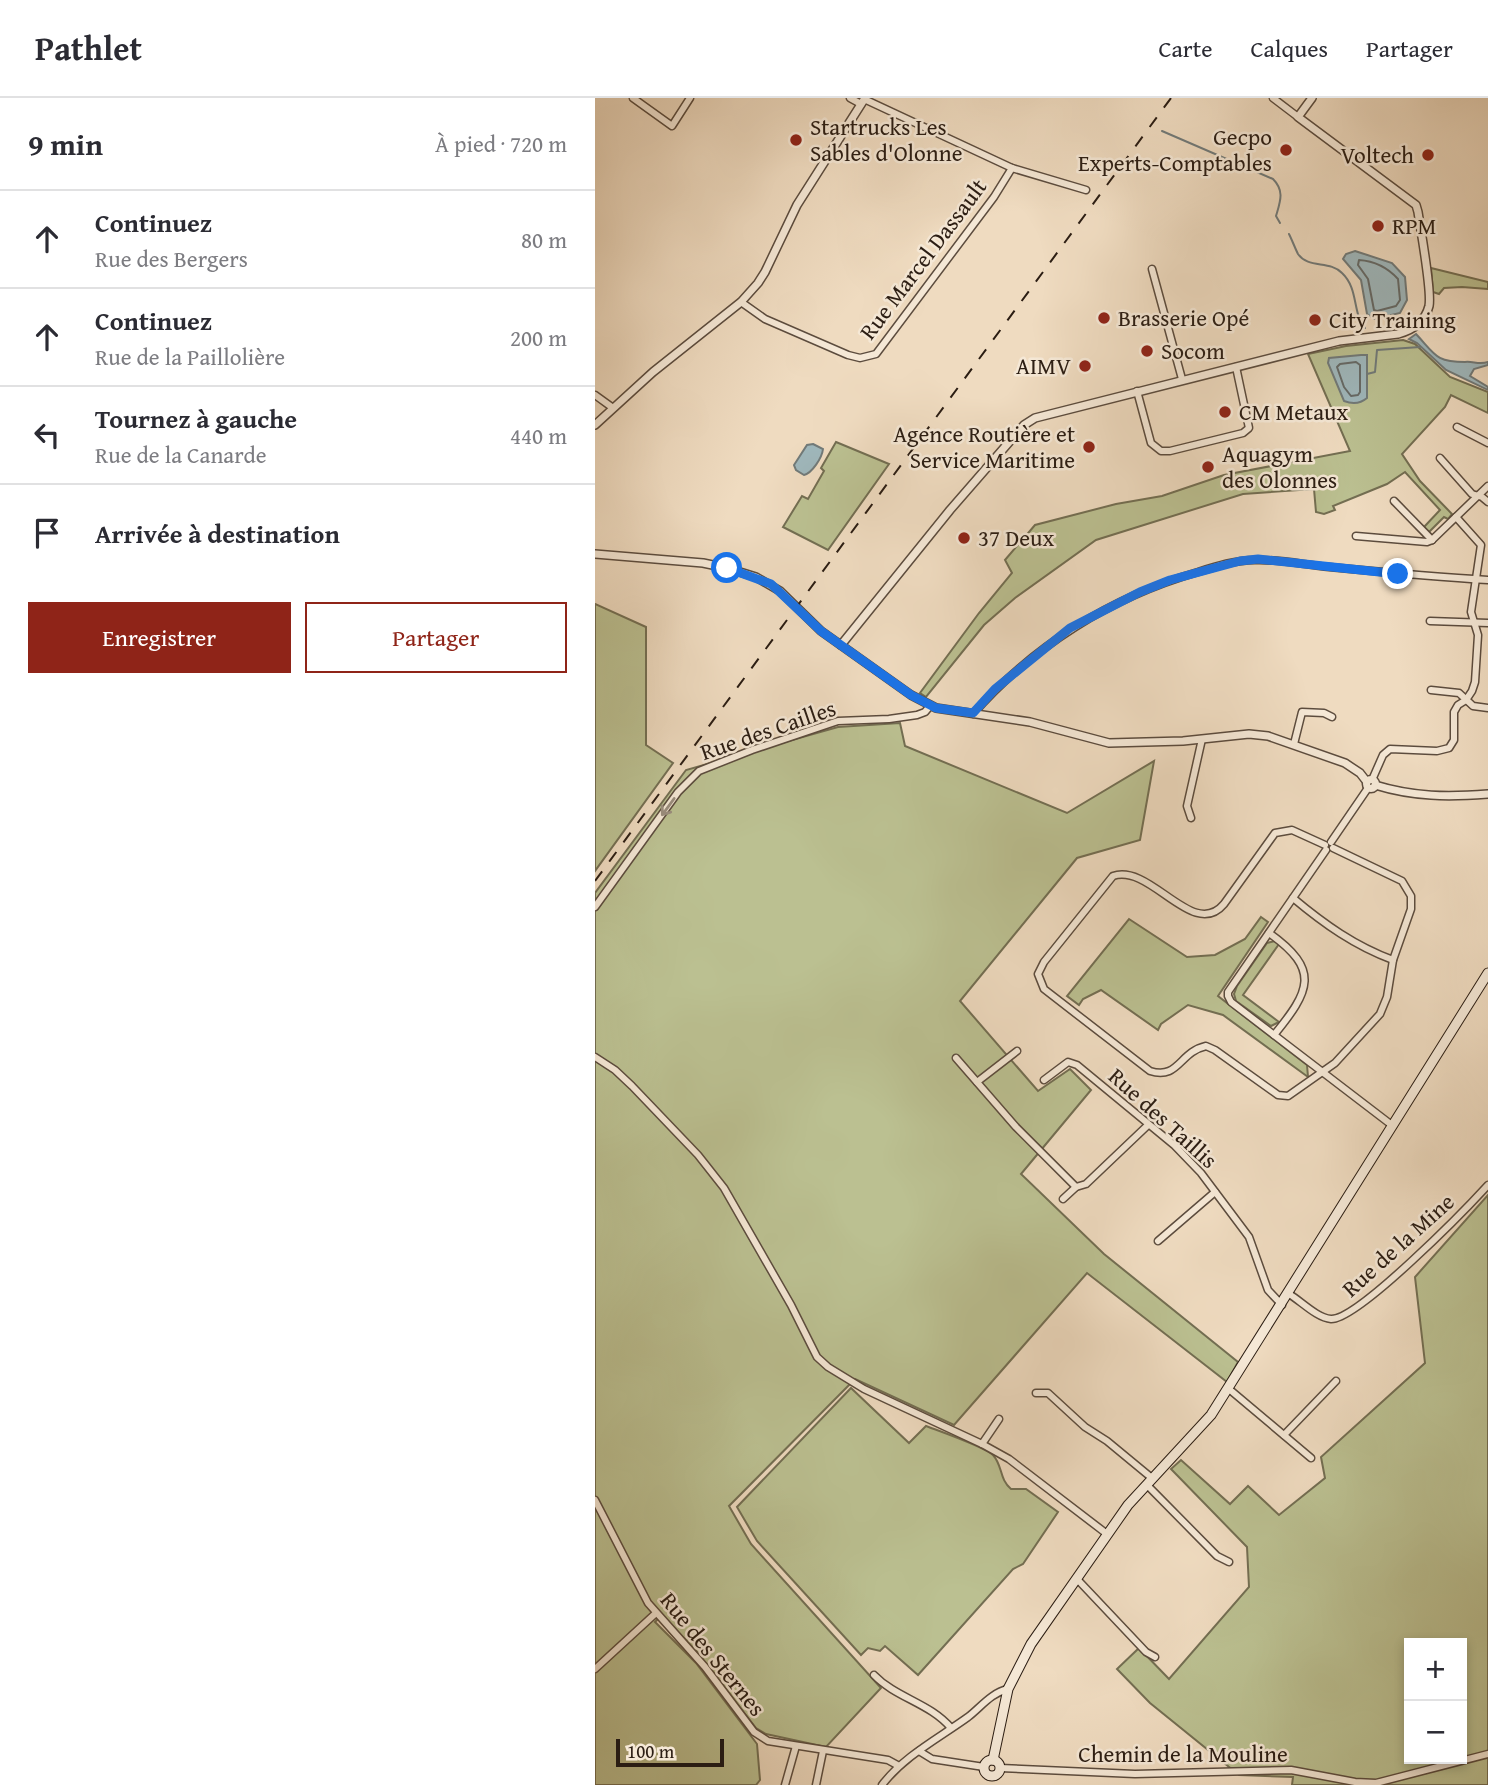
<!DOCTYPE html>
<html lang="fr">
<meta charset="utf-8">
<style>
body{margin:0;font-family:"Gentium Book Plus",serif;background:#f2f2f3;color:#2b2b33}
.controls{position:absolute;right:21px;bottom:21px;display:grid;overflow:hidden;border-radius:0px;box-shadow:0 4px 10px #0003}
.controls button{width:63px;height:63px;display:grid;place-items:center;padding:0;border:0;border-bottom:2px solid #e1e1e2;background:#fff;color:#2b2b33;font:35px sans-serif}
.scale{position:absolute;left:21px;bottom:18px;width:108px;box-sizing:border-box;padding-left:7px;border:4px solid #2b1d13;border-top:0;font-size:19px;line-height:24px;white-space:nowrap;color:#2b1d13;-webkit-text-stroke:5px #f5e8d6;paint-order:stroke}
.stop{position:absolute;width:21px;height:21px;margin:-16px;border:5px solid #1a73e8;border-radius:50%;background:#fff}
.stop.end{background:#1a73e8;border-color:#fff;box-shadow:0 2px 7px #0008}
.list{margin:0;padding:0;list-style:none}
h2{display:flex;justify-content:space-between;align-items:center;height:91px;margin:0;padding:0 28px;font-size:30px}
h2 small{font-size:23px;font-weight:400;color:#7c7c81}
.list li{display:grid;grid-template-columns:46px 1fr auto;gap:21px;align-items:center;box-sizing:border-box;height:98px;padding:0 28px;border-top:2px solid #e1e1e2}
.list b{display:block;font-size:26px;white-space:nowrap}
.list p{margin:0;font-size:23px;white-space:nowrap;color:#7c7c81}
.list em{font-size:23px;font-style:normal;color:#7c7c81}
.actions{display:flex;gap:14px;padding:21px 28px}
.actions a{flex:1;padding:16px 0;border:2px solid #8f2418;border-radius:0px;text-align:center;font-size:24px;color:#8f2418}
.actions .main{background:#8f2418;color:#fff}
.icon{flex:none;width:38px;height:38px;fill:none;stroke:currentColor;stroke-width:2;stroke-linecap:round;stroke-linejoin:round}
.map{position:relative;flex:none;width:893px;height:1687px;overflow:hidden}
header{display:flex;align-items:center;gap:42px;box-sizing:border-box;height:98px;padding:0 35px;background:#fff;border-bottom:2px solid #e1e1e2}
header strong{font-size:33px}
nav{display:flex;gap:38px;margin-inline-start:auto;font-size:24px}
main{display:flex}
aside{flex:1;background:#fff}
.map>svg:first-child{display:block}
</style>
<header>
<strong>Pathlet</strong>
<nav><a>Carte</a><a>Calques</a><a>Partager</a></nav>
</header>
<main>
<aside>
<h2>9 min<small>À pied · 720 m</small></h2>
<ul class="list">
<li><svg class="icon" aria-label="ahead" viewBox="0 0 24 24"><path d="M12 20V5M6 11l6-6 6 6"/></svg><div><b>Continuez</b><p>Rue des Bergers</p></div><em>80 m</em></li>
<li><svg class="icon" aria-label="ahead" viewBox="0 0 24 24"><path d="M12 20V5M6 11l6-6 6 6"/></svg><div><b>Continuez</b><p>Rue de la Paillolière</p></div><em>200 m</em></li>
<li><svg class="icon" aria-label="left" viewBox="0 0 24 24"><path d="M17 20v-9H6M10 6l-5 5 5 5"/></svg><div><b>Tournez à gauche</b><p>Rue de la Canarde</p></div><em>440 m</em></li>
<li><svg class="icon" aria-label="arrive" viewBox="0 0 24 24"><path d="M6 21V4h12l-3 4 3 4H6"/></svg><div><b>Arrivée à destination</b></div></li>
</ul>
<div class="actions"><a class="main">Enregistrer</a><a>Partager</a></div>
</aside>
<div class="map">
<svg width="893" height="1687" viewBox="0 0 893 1687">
<rect width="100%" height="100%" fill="#efdbc0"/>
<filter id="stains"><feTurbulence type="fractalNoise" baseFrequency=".00286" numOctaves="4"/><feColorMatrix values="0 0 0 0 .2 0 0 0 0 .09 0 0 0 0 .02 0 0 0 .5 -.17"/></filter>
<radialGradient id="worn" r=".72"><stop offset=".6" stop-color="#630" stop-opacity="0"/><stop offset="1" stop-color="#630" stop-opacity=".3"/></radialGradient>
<g fill="#bbc091" stroke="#736e52" stroke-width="2" fill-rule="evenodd">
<polygon points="836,170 893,184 893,191 867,189 849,190 844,196 838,194"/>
<polygon points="808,242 820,246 855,279 893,294 893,315 856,297 850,309 807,356 825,383 857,416 853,421 849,419 834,434 829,429 845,412 810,374 792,386 738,408 740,412 729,416 721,414 719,391 648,396 501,442 420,500 389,527 331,599 325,595 384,515 417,475 410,462 440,427 521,406 567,398 629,377 755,353 713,256 751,248"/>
<polygon points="241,344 294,366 233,452 188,429 207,398 213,401 229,373 226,370"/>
<polygon points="0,506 51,529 51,647 78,665 0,773"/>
<polygon points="305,625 310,648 472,715 559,663 545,742 482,760 365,903 443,993 475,971 496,992 426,1076 509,1156 643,1264 632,1284 492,1175 359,1327 260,1281 134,1408 156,1446 286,1590 231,1649 171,1636 161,1630 102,1554 67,1517 60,1524 101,1565 162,1646 165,1682 161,1687 0,1687 0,795 91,672 243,629"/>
<polygon points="666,819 673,824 623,898 712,967 713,979 628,917 593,907 566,926 563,932 506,892 488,901 484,907 472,898 534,821 592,859 620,857 650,841"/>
<polygon points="680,843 684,846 648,897 684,924 676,928 641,903 639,896 642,888 672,845"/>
<path d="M893 1097V1687H697L698 1679 644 1677 555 1605 522 1571 544 1550 574 1581 654 1489 652 1449 576 1371 586 1362 635 1406 653 1388 684 1417 730 1380 726 1359 830 1265 820 1179ZM814 1545H867V1661H814Z"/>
<path d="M256 1290 314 1345 331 1328C344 1333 390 1349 398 1357 408 1368 404 1381 416 1391H431L463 1414 428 1466 418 1471 323 1577 290 1548 285 1553 273 1550 266 1557 162 1443 142 1409Z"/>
</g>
<g fill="#9fb8bd" stroke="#717a79" stroke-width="2">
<polygon points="760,153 797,165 810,179 812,202 805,215 779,221 772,216 766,182 748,161 751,156"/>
<path d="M821 236C840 256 840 264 870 264 878 263 884 267 893 264V267L879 271 875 278 893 289V292L851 272 822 245 814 241Z"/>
<path d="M766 257H772V300C765 306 757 306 749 303L733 265 734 260Z"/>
<path d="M218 346 228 351C227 360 217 375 209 377L201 372 199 367 212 347Z"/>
</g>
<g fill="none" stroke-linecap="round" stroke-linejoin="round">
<g stroke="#656a68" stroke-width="2">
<path d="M764 162C779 163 793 170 803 181L805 202 801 208 782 213 779 212 773 181 763 167Z"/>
<polygon points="761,264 765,267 765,294 763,297 756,298 749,289 742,269 745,266"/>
</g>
<g stroke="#717a79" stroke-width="2">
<path d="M567 33 678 81C690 93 685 104 681 118L685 125"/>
<path d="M694 136C697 142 700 150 703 156 713 171 735 162 747 175 764 191 757 215 770 230"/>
<polyline points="772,276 780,274 782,252 825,249"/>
</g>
<g stroke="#5c4c3e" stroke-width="9">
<g id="minor">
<polyline points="38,0 77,28 95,0"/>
<polyline points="255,0 266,6"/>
<polyline points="678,0 703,19"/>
<polyline points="269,1 417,70 491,92"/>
<polyline points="557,171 587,281"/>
<polyline points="146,204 170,221 253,257 265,260 281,256 399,99 417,70"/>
<polyline points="542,293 556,345 566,353 575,353 648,335 654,330 641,269"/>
<polyline points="0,297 18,310"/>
<polyline points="862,329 893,345"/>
<polyline points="845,360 877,396 887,399 893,404"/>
<polyline points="799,403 837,442"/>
<polyline points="761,438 832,444 837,442"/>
<polyline points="837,442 893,388"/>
<polyline points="835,523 893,525"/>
<polyline points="836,592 864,595 878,608 893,610"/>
<path d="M378 616C438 548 516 499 603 474 622 468 641 462 660 462 685 461 710 467 734 469 787 474 840 479 893 482"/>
<polyline points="699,646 707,614 729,615 737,619"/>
<polyline points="777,682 788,657 795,651 842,653 854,650 859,642 859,614 863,607 871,602 877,593 880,584 883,537 876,514 886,447 861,419"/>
<polyline points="596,720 592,708 607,641"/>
<polyline points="736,744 773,690"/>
<path d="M730 747 697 732 680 735 629 806C598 843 556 765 518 778L449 864 443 876 449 891 555 973C584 982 584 954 611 948L620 952 683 997 693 998 740 965 785 916 792 899 798 862 816 811V798L807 783 738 750"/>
<polyline points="731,752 633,894 633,898 636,904 798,1028"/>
<path d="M698 800C729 826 760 848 798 862"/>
<polyline points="0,809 83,694 104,673 157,652 243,623 294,621 322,617 330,614 335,608"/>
<path d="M674 835C726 872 715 893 679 937"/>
<polyline points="0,959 20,972 37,988 103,1057 129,1090 196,1207 222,1259 233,1269 269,1291 387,1346 414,1361 512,1436"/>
<polyline points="361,960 421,1029 481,1089"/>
<polyline points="449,982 473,964 482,967 579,1047 606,1075 654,1139 673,1192 687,1207"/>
<polyline points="382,984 422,953"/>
<polyline points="468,1101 481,1089 491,1086 553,1027"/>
<polyline points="563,1143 620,1094"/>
<path d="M694 1196C706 1203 722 1220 736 1221 763 1222 872 1110 893 1087"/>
<polyline points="634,1291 716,1360"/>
<polyline points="441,1295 453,1295 490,1329 512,1343 558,1381"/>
<polyline points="689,1337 741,1283"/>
<polyline points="387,1346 404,1321"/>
<polyline points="552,1387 622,1458 634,1464"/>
<polyline points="0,1402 53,1505 110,1569 159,1634 173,1643 293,1662 304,1668"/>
<polyline points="482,1481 551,1554 560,1559"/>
<polyline points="0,1571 61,1515"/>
<path d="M279 1577C301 1600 335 1605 356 1630"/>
<polyline points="324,1653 337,1661 389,1669"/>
<polyline points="405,1670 540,1676 696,1672 760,1684 781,1685 893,1656"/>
<polyline points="190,1687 201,1648"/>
<polyline points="221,1687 228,1653"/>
<path d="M287 1687C309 1658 344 1640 373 1619 386 1609 396 1595 413 1591"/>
</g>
</g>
<g stroke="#5c4c3e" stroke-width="10">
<g id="tertiary">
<polyline points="0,327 58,274 146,204 163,185 170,174 202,107 270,0"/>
<polyline points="0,456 108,465 132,470 161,479 185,493 226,533 316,597 341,610 435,624 514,645 588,643 654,636 673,638 750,665 765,675 772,684"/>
<path d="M246 547 355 412 429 327 440 320 744 243 803 236C818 232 830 224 834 208 837 193 826 134 823 114L821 107 703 19 717 0"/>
<circle cx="776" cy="686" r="4.5"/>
<path d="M780 687C819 699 853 699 893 696"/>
</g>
</g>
<g stroke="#2b1d13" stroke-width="11">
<g id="secondary">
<circle cx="397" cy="1670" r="8"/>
<polyline points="398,1662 413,1591 436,1546 533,1407 616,1317 893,875"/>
</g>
</g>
<use href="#minor" stroke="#f5e8d6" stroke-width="6"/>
<use href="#tertiary" stroke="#f5e8d6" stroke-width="7"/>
<use href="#secondary" stroke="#f5e8d6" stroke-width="9"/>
<polyline stroke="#2b1d13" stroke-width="2" stroke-dasharray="12 12" stroke-linecap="butt" points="0,783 576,0"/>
</g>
<defs><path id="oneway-shaft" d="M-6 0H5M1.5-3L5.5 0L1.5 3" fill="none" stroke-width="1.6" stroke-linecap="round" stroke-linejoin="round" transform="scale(1.75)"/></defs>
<use stroke="#9a8d7e" href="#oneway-shaft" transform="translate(73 709) rotate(126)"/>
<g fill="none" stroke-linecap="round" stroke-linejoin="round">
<polyline stroke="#1a73e8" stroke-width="9" points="132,470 176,486 226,533 316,597 341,610 378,615 400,591 475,530 545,494 575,482 645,463 663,461 803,476"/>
</g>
<g fill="#8f2418" stroke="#f5e8d6" stroke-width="2.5">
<circle cx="201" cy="42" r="7"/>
<circle cx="691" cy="52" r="7"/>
<circle cx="833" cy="57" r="7"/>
<circle cx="783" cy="128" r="7"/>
<circle cx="509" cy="220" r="7"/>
<circle cx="720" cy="222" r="7"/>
<circle cx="552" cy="253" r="7"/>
<circle cx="490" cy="268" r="7"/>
<circle cx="630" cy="314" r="7"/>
<circle cx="494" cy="349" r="7"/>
<circle cx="613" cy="369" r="7"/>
<circle cx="369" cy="440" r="7"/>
</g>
<g text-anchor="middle" stroke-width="5" stroke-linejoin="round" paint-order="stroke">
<g font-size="23" fill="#2b1d13" stroke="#f5e8d6" text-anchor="start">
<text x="215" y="37">Startrucks Les<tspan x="215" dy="26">Sables d'Olonne</tspan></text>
<text x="677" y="47" text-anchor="end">Gecpo<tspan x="677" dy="26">Experts-Comptables</tspan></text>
<text x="819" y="65" text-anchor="end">Voltech</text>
<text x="797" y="136">RPM</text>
<text x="523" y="228">Brasserie Opé</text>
<text x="734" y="230">City Training</text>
<text x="566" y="261">Socom</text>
<text x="476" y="276" text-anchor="end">AIMV</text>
<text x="644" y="322">CM Metaux</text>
<text x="480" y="344" text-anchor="end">Agence Routière et<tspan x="480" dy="26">Service Maritime</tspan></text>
<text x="627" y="364">Aquagym<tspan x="627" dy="26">des Olonnes</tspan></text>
<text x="383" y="448">37 Deux</text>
</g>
<g font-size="23" fill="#2b1d13" stroke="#f5e8d6">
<text transform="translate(328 161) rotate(-53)" y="8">Rue Marcel Dassault</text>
<text transform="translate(173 632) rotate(-19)" y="8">Rue des Cailles</text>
<text transform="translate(568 1020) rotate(42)" y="8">Rue des Taillis</text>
<text transform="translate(803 1147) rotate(-42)" y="8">Rue de la Mine</text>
<text transform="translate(118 1556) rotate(51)" y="8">Rue des Sternes</text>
<text x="588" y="1664">Chemin de la Mouline</text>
</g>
</g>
<rect width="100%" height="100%" filter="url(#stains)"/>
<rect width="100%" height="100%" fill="url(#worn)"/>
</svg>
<div class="controls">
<button>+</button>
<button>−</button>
</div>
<div class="scale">100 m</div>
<div class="stop" style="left:132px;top:470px"></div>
<div class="stop end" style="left:803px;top:476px"></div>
</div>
</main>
